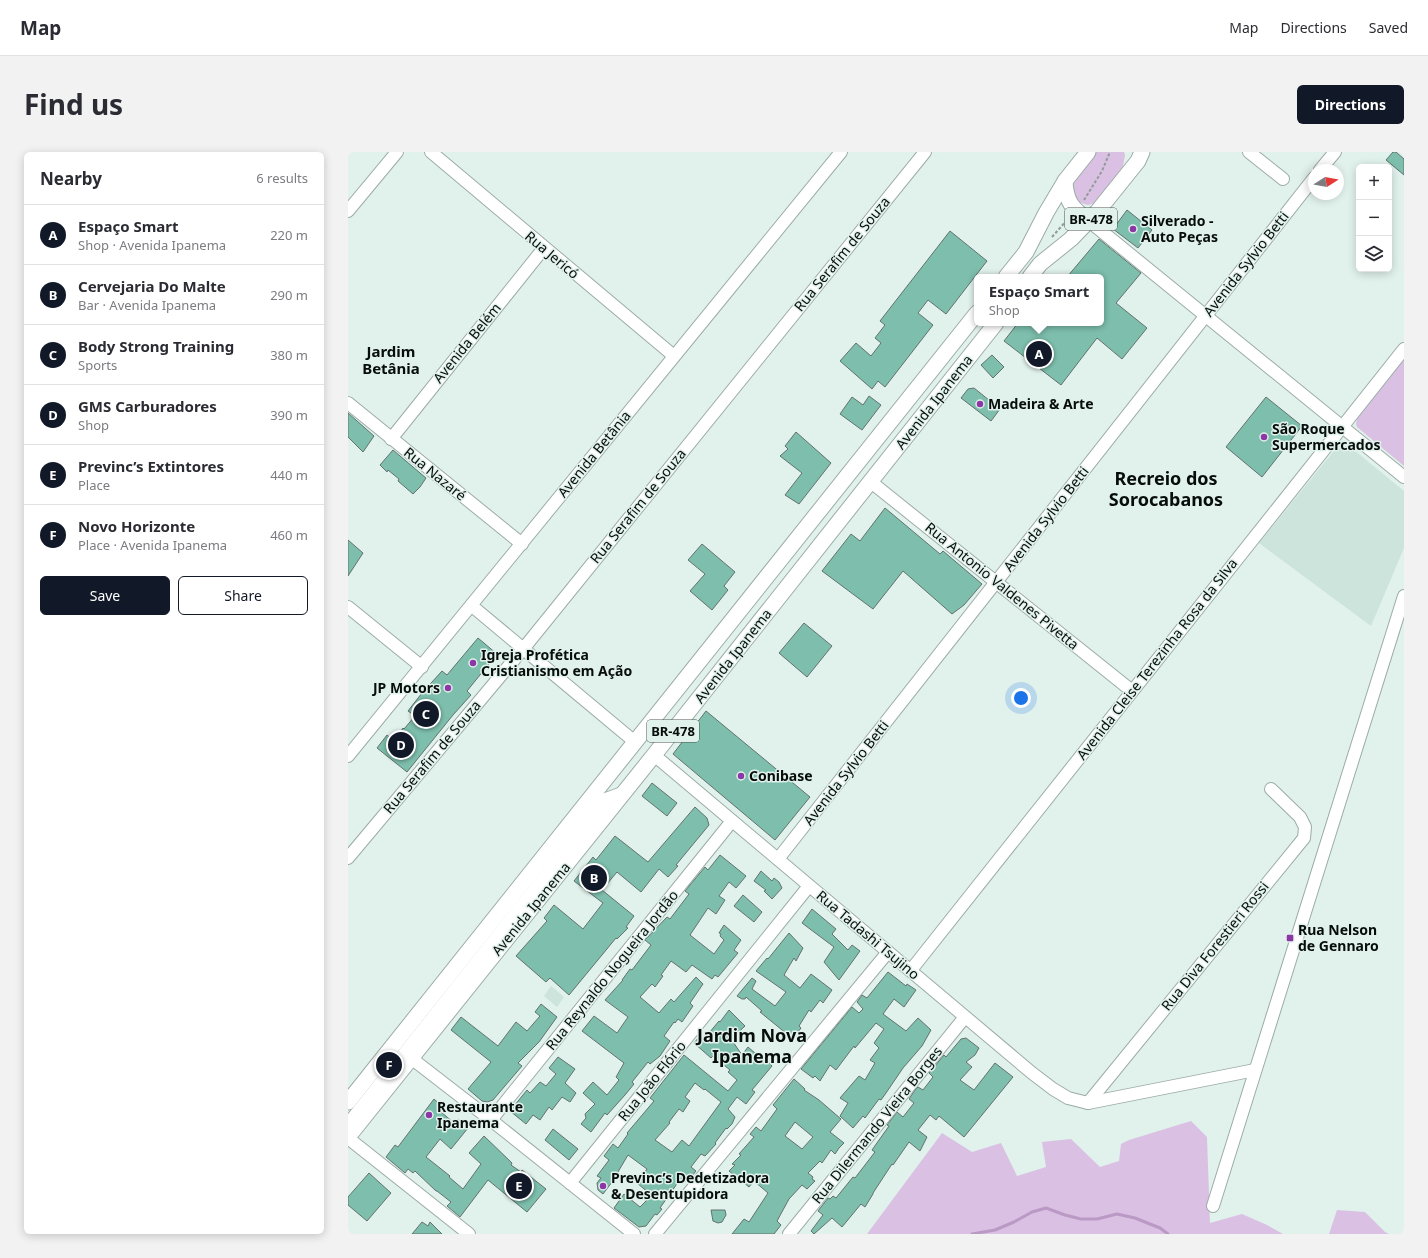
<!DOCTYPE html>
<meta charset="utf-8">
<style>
body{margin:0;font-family:"Noto Sans",sans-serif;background:#f2f2f3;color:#2b2b33}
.controls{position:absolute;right:12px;top:12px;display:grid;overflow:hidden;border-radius:6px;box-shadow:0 2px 10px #0003}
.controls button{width:36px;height:36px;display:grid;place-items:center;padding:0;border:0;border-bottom:1px solid #e1e1e2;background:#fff;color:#2b2b33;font:20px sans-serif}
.compass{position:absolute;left:960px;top:12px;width:36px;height:36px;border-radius:50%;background:#fff;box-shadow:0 2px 10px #0003;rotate:79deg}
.you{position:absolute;left:673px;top:546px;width:14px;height:14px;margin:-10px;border:3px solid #fff;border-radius:50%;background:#1a73e8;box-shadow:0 0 0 6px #1a73e833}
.badge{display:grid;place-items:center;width:26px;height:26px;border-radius:50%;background:#111827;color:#fff;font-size:13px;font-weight:700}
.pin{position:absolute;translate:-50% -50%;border:2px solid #fff;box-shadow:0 1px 4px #0006}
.popup{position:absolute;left:626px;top:122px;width:130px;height:52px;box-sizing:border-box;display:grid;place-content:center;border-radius:6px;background:#fff;filter:drop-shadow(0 1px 3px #0005);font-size:13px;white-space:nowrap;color:#7c7c81}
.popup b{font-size:15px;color:#2b2b33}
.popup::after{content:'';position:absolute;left:50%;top:100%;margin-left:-8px;border:8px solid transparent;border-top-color:#fff}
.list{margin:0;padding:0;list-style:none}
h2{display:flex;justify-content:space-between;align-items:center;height:52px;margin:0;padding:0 16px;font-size:17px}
h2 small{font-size:13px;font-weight:400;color:#7c7c81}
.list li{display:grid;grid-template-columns:26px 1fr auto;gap:12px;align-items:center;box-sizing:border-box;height:60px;padding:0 16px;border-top:1px solid #e1e1e2}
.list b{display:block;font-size:15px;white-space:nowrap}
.list p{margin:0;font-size:13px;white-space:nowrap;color:#7c7c81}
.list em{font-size:13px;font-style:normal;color:#7c7c81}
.actions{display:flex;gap:8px;padding:12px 16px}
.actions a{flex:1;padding:9px 0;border:1px solid #111827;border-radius:6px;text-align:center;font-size:14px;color:#111827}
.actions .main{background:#111827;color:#fff}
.icon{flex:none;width:22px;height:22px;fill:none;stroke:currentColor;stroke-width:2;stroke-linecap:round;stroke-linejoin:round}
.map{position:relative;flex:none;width:1056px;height:1082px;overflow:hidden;border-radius:6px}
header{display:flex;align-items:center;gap:24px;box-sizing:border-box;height:56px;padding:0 20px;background:#fff;border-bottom:1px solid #e1e1e2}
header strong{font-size:19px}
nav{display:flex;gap:22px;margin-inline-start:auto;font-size:14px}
.intro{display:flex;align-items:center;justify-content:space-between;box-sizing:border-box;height:96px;padding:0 24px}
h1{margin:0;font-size:28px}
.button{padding:10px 18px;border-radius:6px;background:#111827;color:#fff;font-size:14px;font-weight:700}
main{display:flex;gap:24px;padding:0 24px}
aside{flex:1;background:#fff;border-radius:6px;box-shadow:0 2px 10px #0003}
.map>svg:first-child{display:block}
</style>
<header>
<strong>Map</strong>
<nav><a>Map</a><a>Directions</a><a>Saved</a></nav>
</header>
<div class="intro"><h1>Find us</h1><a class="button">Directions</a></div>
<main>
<aside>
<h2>Nearby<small>6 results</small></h2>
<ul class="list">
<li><span class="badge">A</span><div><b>Espaço Smart</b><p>Shop · Avenida Ipanema</p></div><em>220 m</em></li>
<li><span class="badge">B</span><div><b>Cervejaria Do Malte</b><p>Bar · Avenida Ipanema</p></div><em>290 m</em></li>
<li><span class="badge">C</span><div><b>Body Strong Training</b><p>Sports</p></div><em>380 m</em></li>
<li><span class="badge">D</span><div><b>GMS Carburadores</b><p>Shop</p></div><em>390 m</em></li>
<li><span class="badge">E</span><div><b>Previnc’s Extintores</b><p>Place</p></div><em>440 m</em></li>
<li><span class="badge">F</span><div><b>Novo Horizonte</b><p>Place · Avenida Ipanema</p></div><em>460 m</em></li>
</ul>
<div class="actions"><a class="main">Save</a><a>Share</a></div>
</aside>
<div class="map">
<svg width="1056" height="1082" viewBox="0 0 1056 1082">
<rect width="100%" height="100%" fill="#e1f1ec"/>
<g fill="#cce4dc">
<polygon points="990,294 1001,294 1056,339 1056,396 1023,474 911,391"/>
<polygon points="203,834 216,845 209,855 196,844"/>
</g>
<g fill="#dac0e3">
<polygon points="748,0 776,0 777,3 775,14 750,50 740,53 730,50 726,43 725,29"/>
<polygon points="1056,207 1056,314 1009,275 1008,272 1009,267"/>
<polygon points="843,969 859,985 862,1071 894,1062 919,1073 935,1082 519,1082 594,981 624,1000 653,991 669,1024 698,1015 694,990 723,987 752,1015 771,1009 773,992 781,988"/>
<polygon points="989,1058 1017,1060 1037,1080 1041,1082 981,1082"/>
</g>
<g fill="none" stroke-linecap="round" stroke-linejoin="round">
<polyline stroke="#ba99c5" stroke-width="3" points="624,1082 647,1078 666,1070 684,1060 698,1056 717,1063 733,1067 749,1067 769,1062 787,1066 812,1076 820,1082"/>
</g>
<g fill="#7dbeac" stroke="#64726e" fill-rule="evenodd">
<polygon points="1045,0 1048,0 1056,7 1056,23 1038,8"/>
<polygon points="779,58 804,78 790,96 765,77"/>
<polygon points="602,79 639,109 598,162 580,148 570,161 585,173 537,235 530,229 524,237 492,209 508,191 523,204 533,191 527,186 537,173 532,169"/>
<polygon points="751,87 793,121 768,151 799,176 774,207 749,186 713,233 656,189 670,171 753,171 753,125 719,125"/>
<polygon points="644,203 656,215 645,226 633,213"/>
<polygon points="626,236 652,257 643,269 613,246 620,237"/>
<polygon points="521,244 533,253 514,278 492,262 504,245 515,253"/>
<polygon points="918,245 954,274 914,325 878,295"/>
<polygon points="0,261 26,284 15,300 0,285"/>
<polygon points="448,280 483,311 451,352 437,343 454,321 432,304 440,297 437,294"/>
<polygon points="45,298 78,326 72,335 65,342 50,329 51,327 40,318 39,320 32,313"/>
<polygon points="537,356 592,402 595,399 634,432 616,453 604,462 555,419 525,457 474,419 503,382 512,389"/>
<polygon points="0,388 15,401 0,424"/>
<polygon points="354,392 387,420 376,434 380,438 364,458 342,439 357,422 340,408"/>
<polygon points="456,471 484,494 459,525 431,501"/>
<polygon points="130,486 149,502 119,539 123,543 105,563 59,620 29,596 39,583 46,589 55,576 56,577 67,564 60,559 74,541 94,519 99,523"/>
<polygon points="358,559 462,645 427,688 325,602"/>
<polygon points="304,631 329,651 319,664 294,644"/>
<polygon points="347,655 359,666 361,673 328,713 330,714 320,725 311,717 293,740 269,720 254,738 286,764 278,775 280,776 269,787 268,786 221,843 202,826 198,830 168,804 199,769 196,766 206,753 235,777 255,751 226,729 245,705 248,708 267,684 300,710"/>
<polygon points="372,703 398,724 388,736 381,730 371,744 377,748 368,762 360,756 342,783 366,802 376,788 372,784 373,782 371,781 376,773 393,788 386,798 390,801 370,825 367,823 364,827 344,813 338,820 323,809 313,823 315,824 307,835 304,832 292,845 311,861 323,847 326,850 348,825 355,832 342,851 345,854 334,870 330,867 327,871 326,870 316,884 322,889 312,904 302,912 300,910 284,930 286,932 277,943 259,963 257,961 243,980 233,972 238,966 237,962 247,952 235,941 245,930 259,943 271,928 268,925 276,911 234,879 246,864 269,881 280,865 257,848 275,828 274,828 282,817 284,818 303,793 297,788 319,765 322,767 341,742 337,739 357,715 360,718"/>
<polygon points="413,719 424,729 426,726 431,730 434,736 424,747 416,739 418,738 406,729"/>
<polygon points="395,743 414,760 406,770 386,754"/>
<polygon points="464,757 488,777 484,782 500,798 504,793 512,799 491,828 476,810 486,795 454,771"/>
<polygon points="441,781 455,796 448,809 446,806 436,823 452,836 463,822 484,838 475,851 472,848 463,860 461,858 451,874 453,876 445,887 412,860 414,859 398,845 397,847 394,847 389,844 404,826 408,829 404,837 427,854 438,840 408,819 419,806 420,807"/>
<polygon points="540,820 558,834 559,832 568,838 556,855 546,847 535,862 558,879 570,866 583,878 574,894 555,916 538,941 533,948 531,947 517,966 515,964 505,976 492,964 500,951 492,946 511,924 517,928 527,911 522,908 531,896 526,891 536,877 528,871 507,896 506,894 488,918 482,913 472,929 467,924 465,926 453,917 504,855 511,861 515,857 509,850 514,843 519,846"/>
<polygon points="193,852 209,865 191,890 170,911 174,914 145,948 139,950 134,949 120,937 143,910 103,878 113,865 150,894 168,870 179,879 192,864 187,860"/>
<path d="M381 858 397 874 383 887 394 903 400 895 415 908 417 906 424 914 404 938 407 940 398 952 389 945 380 957 387 965 384 972 379 977 378 976 367 991 368 992 357 1004 353 1002 343 1015 348 1019 344 1024 338 1030 333 1026 312 1056 314 1057 309 1063 307 1062 298 1074 291 1075 266 1056 276 1042 292 1055 298 1049 302 1042 289 1031 299 1017 280 1003 264 1030 255 1042 250 1038 249 1031 253 1026 249 1024 261 1008 256 1004 265 992 270 996 280 982 279 981 306 949 302 946 336 903 380 939 389 928 380 920 382 918 365 904 363 906 346 891 351 885 354 887 360 880 361 881 371 869 372 870ZM347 931 356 938 357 937 373 950 341 994 334 988 324 1000 307 988 322 971 321 970 331 957 335 960 342 949 337 945Z"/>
<polygon points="618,886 631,896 627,903 618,910 624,915 612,928 626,938 647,911 665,925 616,985 591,964 588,968 582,963 570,978 579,985 572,999 561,990 545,1013 544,1012 525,1041 525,1042 517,1055 513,1052 494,1075 484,1066 466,1082 463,1079 475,1063 470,1059 480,1046 482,1047 485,1044 488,1046 505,1025 507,1026 527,1000 524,998 541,974 539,973 549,960 555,965 566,951 561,947 567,938 570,935 575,938 585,925 581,921 596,903 598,905 613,887"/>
<polygon points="210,905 227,917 217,931 228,941 222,950 214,945 204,958 201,955 192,968 185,963 178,972 162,959 179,938 182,941 192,930 198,934 208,922 201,916"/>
<path d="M446 927 457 937 456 938 471 948 493 967 482 980 496 991 491 996 487 1002 483 998 474 1011 472 1009 460 1021 465 1025 464 1027 467 1029 459 1037 454 1033 441 1047 429 1069 433 1073 426 1082H384L396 1067 401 1070 420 1041 406 1029 401 1035 381 1019 387 1013 384 1012 393 1003 391 1002 406 985 402 982 408 975 413 979 429 957 425 953ZM447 970 465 985 454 997 437 984Z"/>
<polygon points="86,947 95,955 92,959 106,971 110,967 120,976 103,997 92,987 78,1005 102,1024 101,1025 115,1037 133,1012 121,1001 136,984 164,1011 163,1013 173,1020 174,1018 198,1037 179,1060 140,1028 112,1065 99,1054 103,1050 89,1039 88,1039 67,1019 65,1021 60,1017 57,1021 38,1005 47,993 50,995"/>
<polygon points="205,977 230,997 221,1008 197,988"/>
<polygon points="21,1021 43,1041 19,1069 0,1053 0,1045"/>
<polygon points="363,1058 377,1058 378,1063 374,1070 370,1071 365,1069"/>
<polygon points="74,1070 80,1074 82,1070 94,1082 64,1082"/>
</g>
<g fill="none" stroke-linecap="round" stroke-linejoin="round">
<g stroke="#9caca7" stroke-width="14">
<g id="minor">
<polyline points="83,0 326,204"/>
<polyline points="901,0 935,27"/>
<polyline points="972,18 987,0"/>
<polyline points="0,59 49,0"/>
<polyline points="741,69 1056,325"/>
<polyline points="0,251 174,392"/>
<polyline points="43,287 196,96"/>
<polyline points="523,330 784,539"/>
<polyline points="124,454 287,590"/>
<polyline points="0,455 74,515"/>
<polyline points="306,603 684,921 705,937 720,946 740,951 907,918"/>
<polyline points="0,604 493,0"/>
<polyline points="0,706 180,491 577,0"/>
<polyline points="430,707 966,26"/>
<polyline points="563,818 1056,197"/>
<polyline points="63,906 143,968 286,1082"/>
<polyline points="740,951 956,686 957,675 952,665 923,637"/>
<polyline points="143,968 384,669"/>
<polyline points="0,972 258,647 277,640"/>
<polyline points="0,986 121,1082"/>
<polyline points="222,1031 461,734"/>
<polyline points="865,1054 1056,444"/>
<polyline points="307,1082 540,800"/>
<polyline points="441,1082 617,865"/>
</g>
</g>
<g stroke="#9caca7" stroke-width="17">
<g id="major">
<path d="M717 29C718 51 725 57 741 69"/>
<polyline points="658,125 678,100 698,61 717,29 740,0"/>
<polyline points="682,125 692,112 723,87 749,60 790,9 794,0"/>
<polyline points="0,950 629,161"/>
<polyline points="0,985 306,603 648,171"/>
</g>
</g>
<g stroke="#909c98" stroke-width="2" stroke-dasharray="3 2" stroke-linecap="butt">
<polyline points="736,48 754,19 762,0"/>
<polyline points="704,85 719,68"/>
</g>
<use href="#minor" stroke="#fff" stroke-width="12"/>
<use href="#major" stroke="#fff" stroke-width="15"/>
</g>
<g fill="#8c37a5" stroke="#e1f1ec" stroke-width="1.5">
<circle cx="785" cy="77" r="4"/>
<circle cx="632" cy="252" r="4"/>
<circle cx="916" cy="285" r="4"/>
<circle cx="125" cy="511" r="4"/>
<circle cx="100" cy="536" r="4"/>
<circle cx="393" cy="624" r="4"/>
<rect x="938" y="782" width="8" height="8" rx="2"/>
<circle cx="81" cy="963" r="4"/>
<circle cx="255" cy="1034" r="4"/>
</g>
<g text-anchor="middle" stroke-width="3" stroke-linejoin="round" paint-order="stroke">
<g fill="#e1f1ec" stroke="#48514e" stroke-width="1">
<rect x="717" y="56" width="52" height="22" rx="3"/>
<rect x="299" y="568" width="52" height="22" rx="3"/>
</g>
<g font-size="13" font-weight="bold" fill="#070d0b">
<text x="743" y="72">BR-478</text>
<text x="325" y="584">BR-478</text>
</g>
<g font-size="14" font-weight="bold" fill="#070d0b" stroke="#e1f1ec" text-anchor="start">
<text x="793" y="74">Silverado -<tspan x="793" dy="16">Auto Peças</tspan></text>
<text x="640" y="257">Madeira &amp; Arte</text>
<text x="924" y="282">São Roque<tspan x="924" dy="16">Supermercados</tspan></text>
<text x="133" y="508">Igreja Profética<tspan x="133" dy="16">Cristianismo em Ação</tspan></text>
<text x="92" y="541" text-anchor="end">JP Motors</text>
<text x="401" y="629">Conibase</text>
<text x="950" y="783">Rua Nelson<tspan x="950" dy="16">de Gennaro</tspan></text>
<text x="89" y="960">Restaurante<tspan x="89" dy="16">Ipanema</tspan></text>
<text x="263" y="1031">Previnc’s Dedetizadora<tspan x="263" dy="16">&amp; Desentupidora</tspan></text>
</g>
<g font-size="14" fill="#070d0b" stroke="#e1f1ec">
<text transform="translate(494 102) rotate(-51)" y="5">Rua Serafim de Souza</text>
<text transform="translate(204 103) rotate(40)" y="5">Rua Jericó</text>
<text transform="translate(898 112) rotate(-52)" y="5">Avenida Sylvio Betti</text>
<text transform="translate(119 191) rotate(-51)" y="5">Avenida Belém</text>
<text transform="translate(586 250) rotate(-52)" y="5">Avenida Ipanema</text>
<text transform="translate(246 302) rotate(-51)" y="5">Avenida Betânia</text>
<text transform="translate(87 322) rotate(39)" y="5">Rua Nazaré</text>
<text transform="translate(290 354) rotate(-51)" y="5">Rua Serafim de Souza</text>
<text transform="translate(698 367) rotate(-52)" y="5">Avenida Sylvio Betti</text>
<text transform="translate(654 434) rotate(39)" y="5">Rua Antonio Valdenes Pivetta</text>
<text transform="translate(385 504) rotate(-52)" y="5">Avenida Ipanema</text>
<text transform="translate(809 507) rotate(-52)" y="5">Avenida Cleise Terezinha Rosa da Silva</text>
<text transform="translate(84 605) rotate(-50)" y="5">Rua Serafim de Souza</text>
<text transform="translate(498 621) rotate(-52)" y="5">Avenida Sylvio Betti</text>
<text transform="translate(183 757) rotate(-51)" y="5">Avenida Ipanema</text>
<text transform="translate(520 783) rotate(40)" y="5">Rua Tadashi Tsujino</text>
<text transform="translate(867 794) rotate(-51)" y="5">Rua Diva Forestieri Rossi</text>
<text transform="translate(264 818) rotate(-51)" y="5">Rua Reynaldo Nogueira Jordão</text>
<text transform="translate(304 929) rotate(-51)" y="5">Rua João Flório</text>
<text transform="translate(529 973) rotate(-51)" y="5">Rua Dilermando Vieira Borges</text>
</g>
<g font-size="15" font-weight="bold" fill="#070d0b" stroke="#e1f1ec">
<text x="43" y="205">Jardim<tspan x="43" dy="17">Betânia</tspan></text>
</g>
<g font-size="18" font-weight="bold" fill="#070d0b" stroke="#e1f1ec">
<text x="818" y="333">Recreio dos<tspan x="818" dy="21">Sorocabanos</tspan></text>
<text x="404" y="890">Jardim Nova<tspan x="404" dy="21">Ipanema</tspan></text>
</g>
</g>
</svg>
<div class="controls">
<button>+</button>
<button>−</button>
<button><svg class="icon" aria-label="layers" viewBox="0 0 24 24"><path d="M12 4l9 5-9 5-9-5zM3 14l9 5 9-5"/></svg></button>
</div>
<svg class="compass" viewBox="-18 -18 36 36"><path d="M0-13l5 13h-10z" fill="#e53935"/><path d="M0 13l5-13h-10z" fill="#7c7c81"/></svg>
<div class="you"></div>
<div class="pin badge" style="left:691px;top:202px">A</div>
<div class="popup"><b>Espaço Smart</b>Shop</div>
<div class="pin badge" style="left:246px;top:726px">B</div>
<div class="pin badge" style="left:78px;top:562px">C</div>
<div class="pin badge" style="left:53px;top:593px">D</div>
<div class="pin badge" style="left:171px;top:1034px">E</div>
<div class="pin badge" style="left:41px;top:913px">F</div>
</div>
</main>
